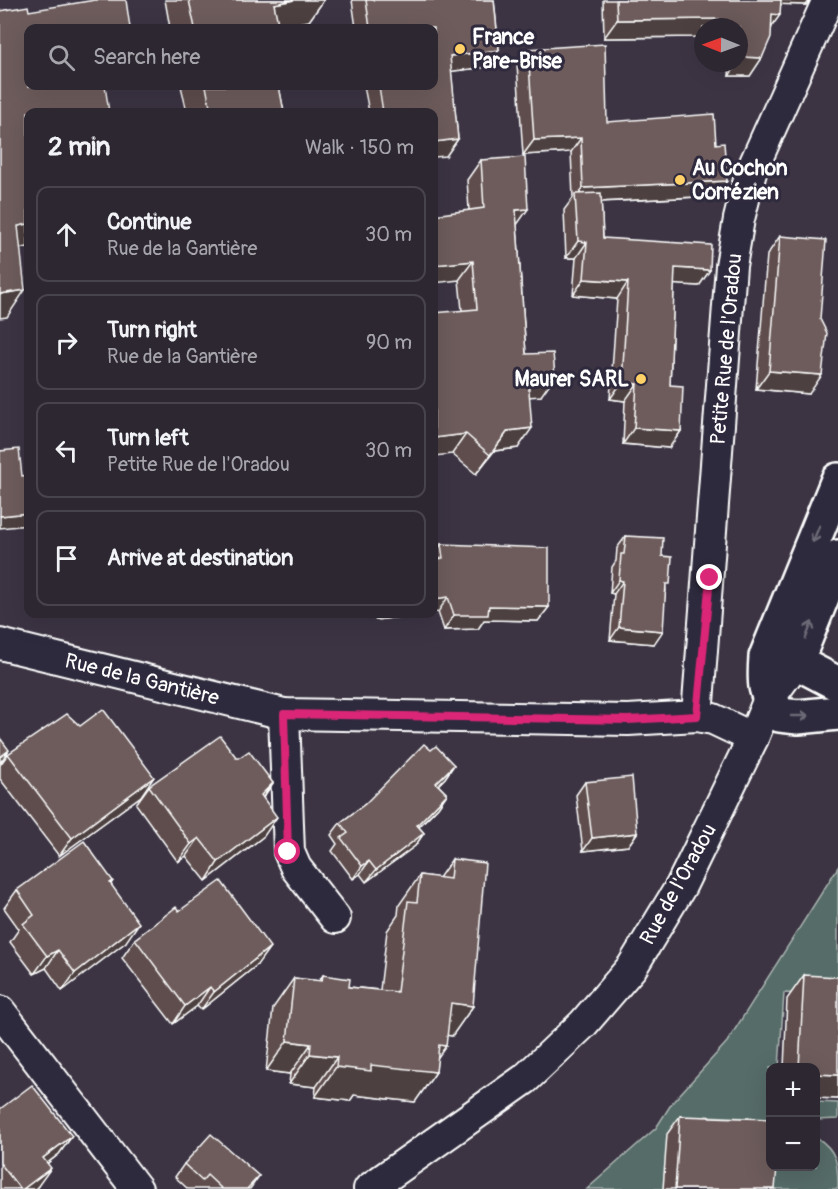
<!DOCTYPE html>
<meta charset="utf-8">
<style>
body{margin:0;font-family:Pangolin,sans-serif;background:#39333e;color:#f1f3f6}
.controls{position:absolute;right:18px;bottom:18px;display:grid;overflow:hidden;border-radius:12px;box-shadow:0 6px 24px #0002}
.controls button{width:54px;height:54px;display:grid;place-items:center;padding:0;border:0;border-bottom:2px solid #48444d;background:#2d2732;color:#f1f3f6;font:30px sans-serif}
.compass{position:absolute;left:694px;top:18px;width:54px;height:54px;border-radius:50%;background:#2d2732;box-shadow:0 6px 24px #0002;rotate:271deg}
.stop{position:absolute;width:18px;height:18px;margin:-14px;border:4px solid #db2777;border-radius:50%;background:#fff}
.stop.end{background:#db2777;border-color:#fff;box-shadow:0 2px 6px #0008}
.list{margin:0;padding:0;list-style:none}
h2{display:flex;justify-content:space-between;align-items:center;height:78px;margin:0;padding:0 24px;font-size:26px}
h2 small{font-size:20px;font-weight:400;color:#a7a5ac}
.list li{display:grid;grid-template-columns:39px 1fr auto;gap:18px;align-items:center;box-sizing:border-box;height:96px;margin:0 12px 12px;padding:0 12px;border:2px solid #48444d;border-radius:12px}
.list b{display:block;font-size:22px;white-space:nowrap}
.list p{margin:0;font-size:20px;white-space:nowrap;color:#a7a5ac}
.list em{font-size:20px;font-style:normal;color:#a7a5ac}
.icon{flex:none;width:33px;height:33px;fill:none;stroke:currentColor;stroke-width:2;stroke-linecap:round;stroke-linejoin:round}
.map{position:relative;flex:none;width:838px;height:1189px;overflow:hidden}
.search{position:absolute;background:#2d2732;box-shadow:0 6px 24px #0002;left:24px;top:24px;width:414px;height:66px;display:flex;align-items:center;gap:15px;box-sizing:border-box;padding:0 21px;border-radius:12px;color:#a7a5ac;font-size:22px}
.panel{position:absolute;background:#2d2732;box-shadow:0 6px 24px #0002;left:24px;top:108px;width:414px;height:510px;border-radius:12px}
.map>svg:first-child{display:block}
</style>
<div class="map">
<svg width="838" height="1189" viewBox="0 0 838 1189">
<rect width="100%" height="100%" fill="#3c3443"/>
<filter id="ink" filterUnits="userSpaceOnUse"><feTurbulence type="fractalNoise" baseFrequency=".0167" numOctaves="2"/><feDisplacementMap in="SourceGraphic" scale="12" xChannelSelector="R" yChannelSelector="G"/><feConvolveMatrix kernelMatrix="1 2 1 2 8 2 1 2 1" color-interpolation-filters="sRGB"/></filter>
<g filter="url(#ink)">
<g fill="#576c67" stroke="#abb6b3" stroke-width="1.5">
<polygon points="838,867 838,995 784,993 779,1067 770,1068 770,1119 706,1116 705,1137 663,1189 587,1189 656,1128 672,1103 727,1042"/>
<polygon points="816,1102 838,1103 838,1119 816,1120"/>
<path d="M816 1137C838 1151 838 1164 838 1189H764L770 1166H816Z"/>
</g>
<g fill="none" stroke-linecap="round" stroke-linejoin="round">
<g stroke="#fff" stroke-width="34">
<g id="street">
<polyline points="0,644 284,714 628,720 697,716 713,719 753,738"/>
<polyline points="284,714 289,852 296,868 335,918"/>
<polyline points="697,716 731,266 739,219 751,172 828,0"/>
<polyline points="0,1011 137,1189"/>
<polyline points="369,1189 525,1079 583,1024 632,967 681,886 753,738 769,699 796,662"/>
</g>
</g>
<g stroke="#fff" stroke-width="38">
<g id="secondary">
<path d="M838 480 766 657C764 684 764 693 780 715L798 717 838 713"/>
<polyline points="838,557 796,662 838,684"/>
</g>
</g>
<use href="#street" stroke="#2f2a3d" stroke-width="30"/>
<use href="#secondary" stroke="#2f2a3d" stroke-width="33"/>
</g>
<g fill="#5f4e4e" stroke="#fff" stroke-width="1.5">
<polygon points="165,0 324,0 309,21 278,27 279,28 170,28"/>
<polygon points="352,0 494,0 499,50 487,67 451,71 458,139 446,156 434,112 369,112 364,86 434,86 434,28 356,28"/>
<polygon points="603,0 810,0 806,5 781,4 772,27 762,58 750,76 729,76 730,63 739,63 739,27 703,27 703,37 604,38"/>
<polygon points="528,49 607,122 716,196 601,202 603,238 710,270 699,286 674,284 670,385 681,431 669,448 623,444 625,401 610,399 617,299 573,295 576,258 566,258 564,210 573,198 571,152 523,155 517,64"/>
<polygon points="181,86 279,86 284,112 187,112"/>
<polygon points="481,160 517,225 526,354 541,396 529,396 518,448 494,451 476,474 452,454 462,310 459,280 469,210 467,180"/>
<polygon points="780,236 809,394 756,389 767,255"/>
<polygon points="626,536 662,556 666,591 654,644 610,640 614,594 610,593 612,567 616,561 617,548"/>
<polygon points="441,544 549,607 538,621 484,620 478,629 444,630 438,612 434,612 434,555"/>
<polygon points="375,614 425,614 376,620"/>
<polygon points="431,750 454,765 445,778 438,785 447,794 438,807 419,827 424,833 415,846 366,882 360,874 353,879 332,851 337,844 331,835 340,823 365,804"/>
<polygon points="8,754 141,796 59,856 0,779 0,765"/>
<polygon points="236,757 273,783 263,798 264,836 206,881 186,856 178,862 136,804 149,786"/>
<polygon points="585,782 637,833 628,846 583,851 576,795"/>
<polygon points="452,859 473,1006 452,1036 447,1035 437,1058 436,1072 415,1102 354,1095 350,1101 315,1097 316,1087 289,1084 290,1074 266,1071 273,1008 294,978 319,981 323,975 349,987 380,990 387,931 398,915 399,905 420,875 439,878"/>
<polygon points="113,881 111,884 126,942 62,991 46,968 34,974 10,942 19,929 4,908 17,890"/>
<polygon points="179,911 257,965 201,1010 197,1006 173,1024 122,958 135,939"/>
<polygon points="804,975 838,1099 816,1098 816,1068 784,1068 787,999"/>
<polygon points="0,1109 72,1136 59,1154 48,1163 38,1186 35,1189 0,1189"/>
<polygon points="680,1116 775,1189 663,1189 667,1134"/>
<polygon points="184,1164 259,1176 250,1189 188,1189 175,1177"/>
</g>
<g fill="#4d4040" stroke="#fff" stroke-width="1.5">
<polygon points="294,0 324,0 309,21 270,28 274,4"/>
<polygon points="772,0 810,0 806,5 769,4"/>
<polygon points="772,14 780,15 767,33"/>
<polygon points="719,19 714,27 703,27 703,37 604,38 617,20"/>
<polygon points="499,50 487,67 438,73 450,56"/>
<polygon points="742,57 762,58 750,76 729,76 738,63 739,63"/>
<polygon points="581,138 571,152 523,155 534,140"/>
<polygon points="458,139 446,156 434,157 434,142"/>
<polygon points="727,181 716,196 576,203 576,199 583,188"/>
<polygon points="528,209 514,229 516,210"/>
<polygon points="28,224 28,247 0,252 18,226"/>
<polygon points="578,241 587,242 576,258 566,258"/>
<polygon points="473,261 459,280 434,283 434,265"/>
<polygon points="675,268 710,270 699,286 664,284"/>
<polygon points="584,279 628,282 617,299 573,295"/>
<polygon points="25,290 7,317 0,318 0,294"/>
<polygon points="769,371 822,375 809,394 756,389"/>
<polygon points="555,376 541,396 514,398 528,378"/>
<polygon points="622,382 637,384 625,401 610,399"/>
<polygon points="532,428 518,448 494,451 476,474 508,431"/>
<polygon points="634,428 681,431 669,448 623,444"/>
<polygon points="466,434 452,454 434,456 434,438"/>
<polygon points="28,513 28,525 0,528 0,516"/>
<polygon points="619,580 623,581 614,594 610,593"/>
<polygon points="448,597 438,612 434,612 434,599"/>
<polygon points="489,606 549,607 538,621 484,620 478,629 444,630 454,615"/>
<polygon points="381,614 425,614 376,620"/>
<polygon points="619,627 663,631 654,644 610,640"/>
<polygon points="9,750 0,763 0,757"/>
<polygon points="454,765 445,778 427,796 436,783"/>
<polygon points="154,777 141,796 59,856 72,838"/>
<polygon points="273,783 260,801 261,795"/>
<polygon points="447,794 438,807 408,837 417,825"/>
<polygon points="277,817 264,836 206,881 218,862"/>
<polygon points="424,833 415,846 366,882 376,870"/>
<polygon points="637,833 628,846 583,851 592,838"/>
<polygon points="199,838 186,856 178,862 191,844"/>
<polygon points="369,861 360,874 353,879 362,866"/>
<polygon points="139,923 126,942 62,991 75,973"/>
<polygon points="270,947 257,965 201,1010 214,992"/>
<polygon points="58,950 46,968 34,974 47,956"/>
<polygon points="210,987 197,1006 173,1024 185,1006"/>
<polygon points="451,1003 473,1006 452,1036 431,1033"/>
<polygon points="287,1041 311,1044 290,1074 266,1071"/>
<polygon points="439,1045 446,1046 428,1071 436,1072 415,1102 354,1095 350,1101 315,1097 336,1067 371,1065"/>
<polygon points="310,1054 337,1057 316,1087 289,1084"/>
<polygon points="816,1074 838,1075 838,1099 816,1098"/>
<polygon points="72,1136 59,1154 30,1176 43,1158"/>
<polygon points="51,1168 38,1186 35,1189 23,1189"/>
</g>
<g fill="#6e5b5b" stroke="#fff" stroke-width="1.5">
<polygon points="95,0 126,0 130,28 28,28 28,86 105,86 109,112 28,112 28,224 18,226 25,290 0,294 0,11 28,6 29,11"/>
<polygon points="189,0 294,0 274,4 279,28 195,28"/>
<polygon points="366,0 494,0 499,50 450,56 458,139 434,142 434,112 383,112 379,86 434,86 434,28 370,28"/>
<polygon points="616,0 781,0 780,15 772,14 771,37 762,58 742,57 743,37 739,37 739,27 719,27 719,19 617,20"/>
<polygon points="605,44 607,122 714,114 716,144 724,143 727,181 583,188 581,138 534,140 528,49"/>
<polygon points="206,86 279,86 284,112 211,112"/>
<polygon points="525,157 528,209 516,210 526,354 553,353 555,376 528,378 532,428 508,431 490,455 466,434 434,438 434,313 477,309 473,261 434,265 434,215 484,208 481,160"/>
<polygon points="601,193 603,238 711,245 710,270 675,268 670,385 683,386 681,431 634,428 637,384 622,382 628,282 584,279 587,242 578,241 575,194"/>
<polygon points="780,236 826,240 820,319 827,333 822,375 769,371"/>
<polygon points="19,449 22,476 28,475 28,513 0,516 0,451"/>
<polygon points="626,536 663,538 662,556 672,557 670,584 666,584 663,631 619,627 623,581 619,580 621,554 624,554"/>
<polygon points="441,544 549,548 549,607 489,606 488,615 454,615 448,597 434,599 434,560 443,558"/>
<polygon points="103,709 154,777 72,838 8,754 67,714 80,726"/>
<polygon points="220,736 236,757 240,757 249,751 273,783 261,795 277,817 218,862 199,838 191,844 149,786"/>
<polygon points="0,738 9,750 0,757"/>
<polygon points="424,744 431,750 436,746 454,765 436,783 447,794 417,825 424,833 376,870 369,861 362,866 341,838 348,833 340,823 365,804"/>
<polygon points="632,777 637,833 592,838 585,782"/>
<polygon points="84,841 113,881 110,883 139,923 75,973 58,950 47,956 23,924 34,915 17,890"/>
<polygon points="452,859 485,863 473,1006 451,1003 446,1046 439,1045 436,1072 371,1065 371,1071 336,1067 337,1057 310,1054 311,1044 287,1041 294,978 322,981 323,975 350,979 349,987 397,992 408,901 417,902 420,875 450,879"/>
<polygon points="221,881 270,947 214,992 210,987 185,1006 135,939 176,907 179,911"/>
<polygon points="804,975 838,977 838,1075 816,1074 816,1068 799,1068"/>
<polygon points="32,1085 72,1136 43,1158 51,1168 23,1189 20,1189 0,1163 0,1109"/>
<polygon points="680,1116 771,1119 771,1167 777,1167 775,1189 675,1189"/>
<polygon points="211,1134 259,1176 247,1189 222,1189 207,1175 202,1181 184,1164"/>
</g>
<defs><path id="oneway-shaft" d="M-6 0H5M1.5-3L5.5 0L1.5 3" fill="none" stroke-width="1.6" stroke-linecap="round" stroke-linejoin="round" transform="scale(1.5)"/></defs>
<g stroke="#6d6a77">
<use href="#oneway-shaft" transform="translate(816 534) rotate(112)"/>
<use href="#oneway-shaft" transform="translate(809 630) rotate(-69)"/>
<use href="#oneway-shaft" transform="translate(800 716)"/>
</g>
</g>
<g fill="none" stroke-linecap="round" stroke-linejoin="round" filter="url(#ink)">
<polyline stroke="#db2777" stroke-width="8" points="288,852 284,714 628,720 697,716 710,578"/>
</g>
<g fill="#ffd166" stroke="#2f2a3d" stroke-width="2">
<circle cx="460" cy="49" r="6"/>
<circle cx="680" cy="180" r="6"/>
<circle cx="641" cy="379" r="6"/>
</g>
<g text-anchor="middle" stroke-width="6" stroke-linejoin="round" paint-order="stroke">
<g font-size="21" font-weight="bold" fill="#fff" stroke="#2f2a3d" text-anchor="start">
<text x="472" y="44">France<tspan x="472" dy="24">Pare-Brise</tspan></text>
<text x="692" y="175">Au Cochon<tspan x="692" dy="24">Corrézien</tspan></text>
<text x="629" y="386" text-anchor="end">Maurer SARL</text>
</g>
<g font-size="21" fill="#fff" stroke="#2f2a3d">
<text transform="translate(726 349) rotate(-85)" y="7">Petite Rue de l'Oradou</text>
<text transform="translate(142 679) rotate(14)" y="7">Rue de la Gantière</text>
<text transform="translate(678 884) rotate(-61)" y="7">Rue de l'Oradou</text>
</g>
</g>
</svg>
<div class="controls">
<button>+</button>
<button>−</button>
</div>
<svg class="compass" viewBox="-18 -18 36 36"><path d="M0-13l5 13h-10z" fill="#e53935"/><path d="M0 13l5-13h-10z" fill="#a7a5ac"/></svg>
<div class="stop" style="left:288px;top:852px"></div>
<div class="stop end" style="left:710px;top:578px"></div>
<div class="search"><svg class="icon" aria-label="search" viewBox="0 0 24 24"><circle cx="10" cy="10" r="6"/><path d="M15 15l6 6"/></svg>Search here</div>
<section class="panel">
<h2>2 min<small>Walk · 150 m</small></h2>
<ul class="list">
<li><svg class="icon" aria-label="ahead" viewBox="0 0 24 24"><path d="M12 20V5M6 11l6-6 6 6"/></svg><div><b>Continue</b><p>Rue de la Gantière</p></div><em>30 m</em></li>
<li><svg class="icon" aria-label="right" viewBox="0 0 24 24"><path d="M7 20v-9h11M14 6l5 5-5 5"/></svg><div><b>Turn right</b><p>Rue de la Gantière</p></div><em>90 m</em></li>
<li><svg class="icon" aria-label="left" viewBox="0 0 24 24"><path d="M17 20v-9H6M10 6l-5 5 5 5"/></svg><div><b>Turn left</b><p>Petite Rue de l'Oradou</p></div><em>30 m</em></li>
<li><svg class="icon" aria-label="arrive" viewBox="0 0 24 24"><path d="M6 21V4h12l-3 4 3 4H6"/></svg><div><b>Arrive at destination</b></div></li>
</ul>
</section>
</div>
